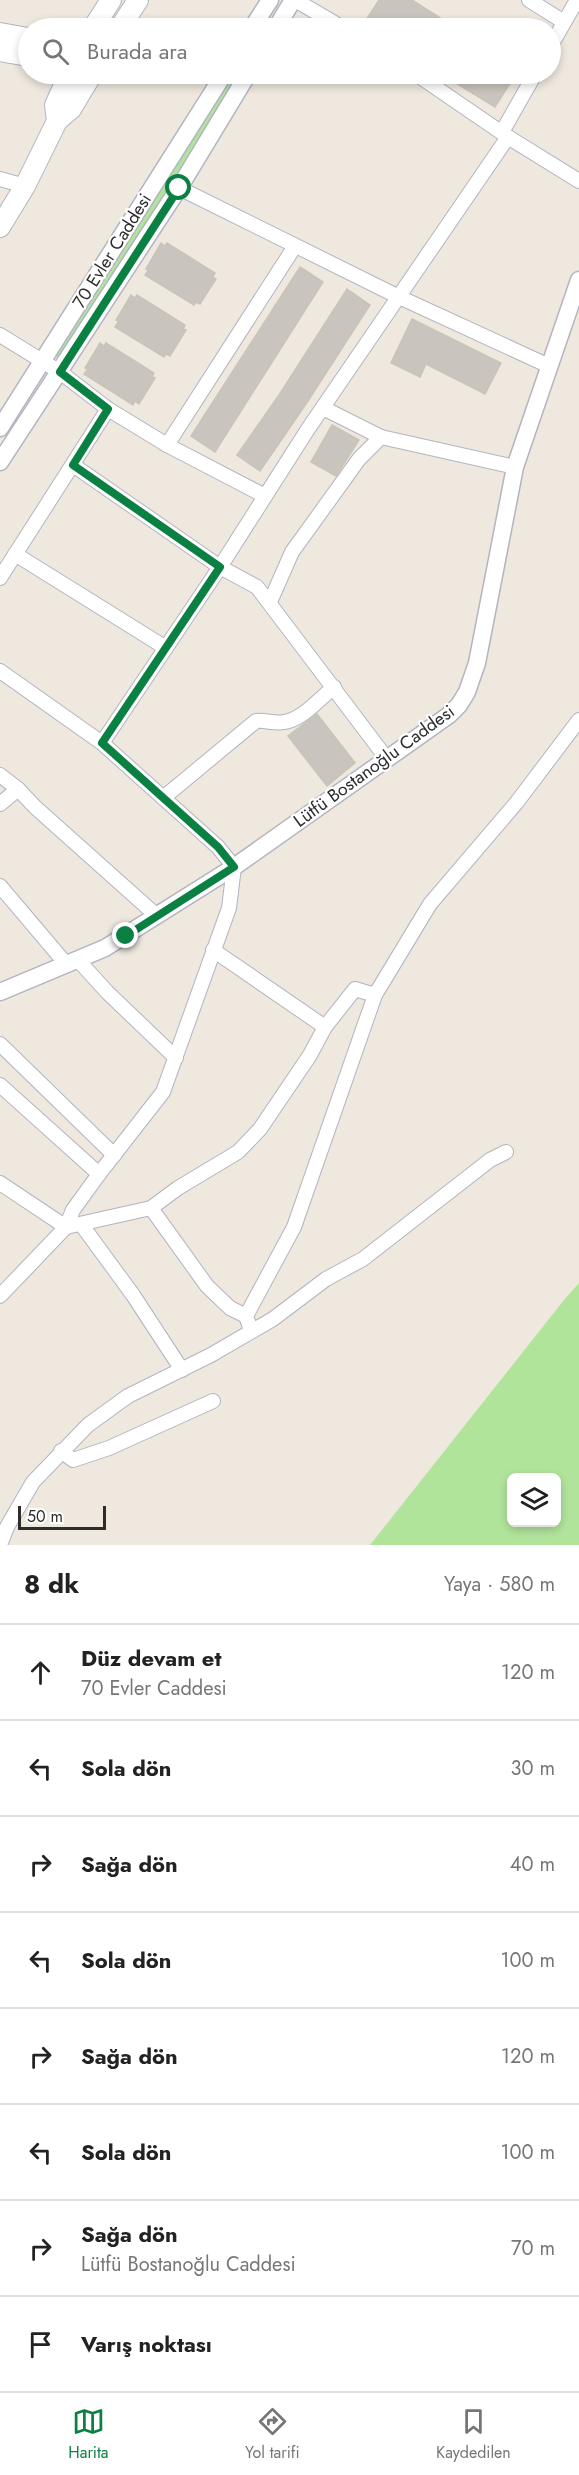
<!DOCTYPE html>
<html lang="tr">
<meta charset="utf-8">
<style>
body{margin:0;font-family:Jost,sans-serif;background:#f6f6f6;color:#222}
.controls{position:absolute;right:18px;bottom:18px;display:grid;overflow:hidden;border-radius:9px;box-shadow:0 3px 9px #0003}
.controls button{width:54px;height:54px;display:grid;place-items:center;padding:0;border:0;border-bottom:2px solid #e0e0e0;background:#fff;color:#222;font:30px sans-serif}
.scale{position:absolute;left:18px;bottom:15px;width:88px;box-sizing:border-box;padding-left:6px;border:3px solid #2c2c2c;border-top:0;font-size:16px;line-height:21px;white-space:nowrap;color:#2c2c2c;-webkit-text-stroke:4px #fff;paint-order:stroke}
.stop{position:absolute;width:18px;height:18px;margin:-14px;border:4px solid #0b8043;border-radius:50%;background:#fff}
.stop.end{background:#0b8043;border-color:#fff;box-shadow:0 2px 6px #0008}
.list{margin:0;padding:0;list-style:none}
h2{display:flex;justify-content:space-between;align-items:center;height:78px;margin:0;padding:0 24px;font-size:26px}
h2 small{font-size:20px;font-weight:400;color:#767676}
.list li{display:grid;grid-template-columns:39px 1fr auto;gap:18px;align-items:center;box-sizing:border-box;height:96px;padding:0 24px;border-top:2px solid #e0e0e0}
.list b{display:block;font-size:22px;white-space:nowrap}
.list p{margin:0;font-size:20px;white-space:nowrap;color:#767676}
.list em{font-size:20px;font-style:normal;color:#767676}
.icon{flex:none;width:33px;height:33px;fill:none;stroke:currentColor;stroke-width:2;stroke-linecap:round;stroke-linejoin:round}
.map{position:relative;flex:none;width:579px;height:1545px;overflow:hidden}
.search{position:absolute;background:#fff;box-shadow:0 3px 9px #0003;left:18px;right:18px;top:18px;height:66px;display:flex;align-items:center;gap:15px;box-sizing:border-box;padding:0 21px;border-radius:33px;color:#767676;font-size:22px}
.sheet{height:846px;background:#fff}
nav{display:flex;justify-content:space-around;align-items:center;box-sizing:border-box;height:84px;border-top:2px solid #e0e0e0;background:#fff;font-size:16px;color:#767676}
nav a{display:grid;justify-items:center;gap:3px}
nav .on{color:#0b8043}
.map>svg:first-child{display:block}
</style>
<div class="map">
<svg width="579" height="1545" viewBox="0 0 579 1545">
<rect width="100%" height="100%" fill="#eee8df"/>
<g fill="#b1e49b" fill-rule="evenodd">
<polygon points="232,74 239,74 62,358 55,357 55,354"/>
<path d="M579 1283V1545H370L564 1300ZM512 1478H556V1522H512Z"/>
</g>
<g fill="#c9c5be" stroke="#c9c4b8" stroke-width="1.5">
<polygon points="379,0 412,0 456,28 361,28"/>
<polygon points="441,74 516,74 495,107"/>
<polygon points="161,243 165,246 167,243 215,273 213,277 216,279 200,304 196,302 194,305 145,275 149,269 146,269"/>
<polygon points="300,267 323,282 215,452 191,436"/>
<polygon points="347,289 370,305 306,404 260,471 237,455 279,395"/>
<polygon points="131,295 135,298 137,295 185,325 183,329 186,330 170,356 166,354 164,357 115,327 119,321 116,320"/>
<polygon points="412,319 501,363 485,394 426,364 420,377 391,363"/>
<polygon points="100,343 104,346 106,343 154,373 152,377 155,378 139,404 135,401 133,405 84,374 88,369 85,368"/>
<polygon points="332,425 359,440 336,476 311,462"/>
<polygon points="317,714 355,763 327,786 288,736"/>
</g>
<g fill="none" stroke-linecap="round" stroke-linejoin="round">
<g stroke="#b2b4c0" stroke-width="16">
<g id="minor">
<polyline points="295,0 343,28"/>
<polyline points="529,0 564,22"/>
<polyline points="550,47 577,0"/>
<polyline points="416,74 508,137 579,181"/>
<polyline points="502,132 535,74"/>
<polyline points="0,179 25,186"/>
<polyline points="179,188 399,297 549,366"/>
<polyline points="0,335 60,372 108,409 167,445 265,496"/>
<polyline points="323,408 381,437 515,467"/>
<polyline points="167,445 295,246"/>
<polyline points="73,465 220,567 257,587 387,759"/>
<polyline points="15,554 166,648"/>
<polyline points="0,578 108,409"/>
<polyline points="270,602 292,552 359,459 381,437"/>
<polyline points="0,671 102,743 218,847 234,867 229,908 163,1092 99,1174 73,1210 66,1227 0,1296"/>
<polyline points="102,743 220,567 308,429 508,137"/>
<polyline points="0,775 18,789 35,807 157,916"/>
<path d="M163 798 256 721C266 720 275 724 284 722 302 720 320 698 334 687"/>
<polyline points="0,804 18,789"/>
<polyline points="0,886 67,965"/>
<polyline points="213,950 325,1027"/>
<polyline points="78,960 107,992 176,1058"/>
<polyline points="0,1044 114,1155"/>
<polyline points="0,1085 99,1174"/>
<polyline points="0,1183 66,1227 151,1208 178,1188 238,1152 260,1129 310,1055 325,1027 355,989 375,995"/>
<polyline points="151,1208 207,1286 230,1308 246,1316"/>
<polyline points="81,1224 133,1295 182,1370"/>
<polyline points="251,1330 246,1316 294,1227 375,995 430,904 517,802 579,720"/>
<polyline points="61,1451 73,1460 109,1448 213,1401"/>
<polyline points="0,1545 7,1527 33,1482 88,1425 128,1396 211,1355 273,1319 326,1279 363,1259 490,1160 506,1152"/>
</g>
</g>
<g stroke="#b2b4c0" stroke-width="19">
<g id="tertiary">
<polyline points="252,28 270,0"/>
<polyline points="276,28 293,0"/>
<polyline points="0,428 224,74"/>
<polyline points="0,462 179,188 248,74"/>
<polyline points="0,992 105,948 234,867 449,715 459,705 467,692 477,663 515,467 579,280"/>
</g>
</g>
<g stroke="#b2b4c0" stroke-width="22">
<g id="secondary">
<polyline points="93,28 111,0"/>
<polyline points="120,28 138,0"/>
<polyline points="0,33 28,38"/>
<polyline points="0,51 28,56"/>
<polyline points="57,121 55,105 69,74"/>
<polyline points="0,227 25,186 57,121 71,109 92,74"/>
</g>
</g>
<use href="#minor" stroke="#fff" stroke-width="14"/>
<use href="#tertiary" stroke="#fff" stroke-width="16"/>
<use href="#secondary" stroke="#fff" stroke-width="20"/>
</g>
<g fill="none" stroke-linecap="round" stroke-linejoin="round">
<polyline stroke="#0b8043" stroke-width="8" points="126,936 234,867 218,847 102,743 220,567 73,465 108,409 60,372 179,188"/>
</g>
<g text-anchor="middle" stroke-width="4.5" stroke-linejoin="round" paint-order="stroke">
<g font-size="18" fill="#2c2c2c" stroke="#fff">
<text transform="translate(112 251) rotate(-58)" y="6">70 Evler Caddesi</text>
<text transform="translate(374 766) rotate(-36)" y="6">Lütfü Bostanoğlu Caddesi</text>
</g>
</g>
</svg>
<div class="controls">
<button><svg class="icon" aria-label="layers" viewBox="0 0 24 24"><path d="M12 4l9 5-9 5-9-5zM3 14l9 5 9-5"/></svg></button>
</div>
<div class="scale">50 m</div>
<div class="stop" style="left:179px;top:188px"></div>
<div class="stop end" style="left:126px;top:936px"></div>
<div class="search"><svg class="icon" aria-label="search" viewBox="0 0 24 24"><circle cx="10" cy="10" r="6"/><path d="M15 15l6 6"/></svg>Burada ara</div>
</div>
<section class="sheet">
<h2>8 dk<small>Yaya · 580 m</small></h2>
<ul class="list">
<li><svg class="icon" aria-label="ahead" viewBox="0 0 24 24"><path d="M12 20V5M6 11l6-6 6 6"/></svg><div><b>Düz devam et</b><p>70 Evler Caddesi</p></div><em>120 m</em></li>
<li><svg class="icon" aria-label="left" viewBox="0 0 24 24"><path d="M17 20v-9H6M10 6l-5 5 5 5"/></svg><div><b>Sola dön</b></div><em>30 m</em></li>
<li><svg class="icon" aria-label="right" viewBox="0 0 24 24"><path d="M7 20v-9h11M14 6l5 5-5 5"/></svg><div><b>Sağa dön</b></div><em>40 m</em></li>
<li><svg class="icon" aria-label="left" viewBox="0 0 24 24"><path d="M17 20v-9H6M10 6l-5 5 5 5"/></svg><div><b>Sola dön</b></div><em>100 m</em></li>
<li><svg class="icon" aria-label="right" viewBox="0 0 24 24"><path d="M7 20v-9h11M14 6l5 5-5 5"/></svg><div><b>Sağa dön</b></div><em>120 m</em></li>
<li><svg class="icon" aria-label="left" viewBox="0 0 24 24"><path d="M17 20v-9H6M10 6l-5 5 5 5"/></svg><div><b>Sola dön</b></div><em>100 m</em></li>
<li><svg class="icon" aria-label="right" viewBox="0 0 24 24"><path d="M7 20v-9h11M14 6l5 5-5 5"/></svg><div><b>Sağa dön</b><p>Lütfü Bostanoğlu Caddesi</p></div><em>70 m</em></li>
<li><svg class="icon" aria-label="arrive" viewBox="0 0 24 24"><path d="M6 21V4h12l-3 4 3 4H6"/></svg><div><b>Varış noktası</b></div></li>
</ul>
</section>
<nav>
<a class="on"><svg class="icon" aria-label="map" viewBox="0 0 24 24"><path d="M3 6l6-2 6 2 6-2v14l-6 2-6-2-6 2zM9 4v14M15 6v14"/></svg>Harita</a>
<a><svg class="icon" aria-label="directions" viewBox="0 0 24 24"><path d="M12 3l9 9-9 9-9-9zM9 14v-3h6M13 9l2 2-2 2"/></svg>Yol tarifi</a>
<a><svg class="icon" aria-label="saved" viewBox="0 0 24 24"><path d="M7 4h10v16l-5-4-5 4z"/></svg>Kaydedilen</a>
</nav>
